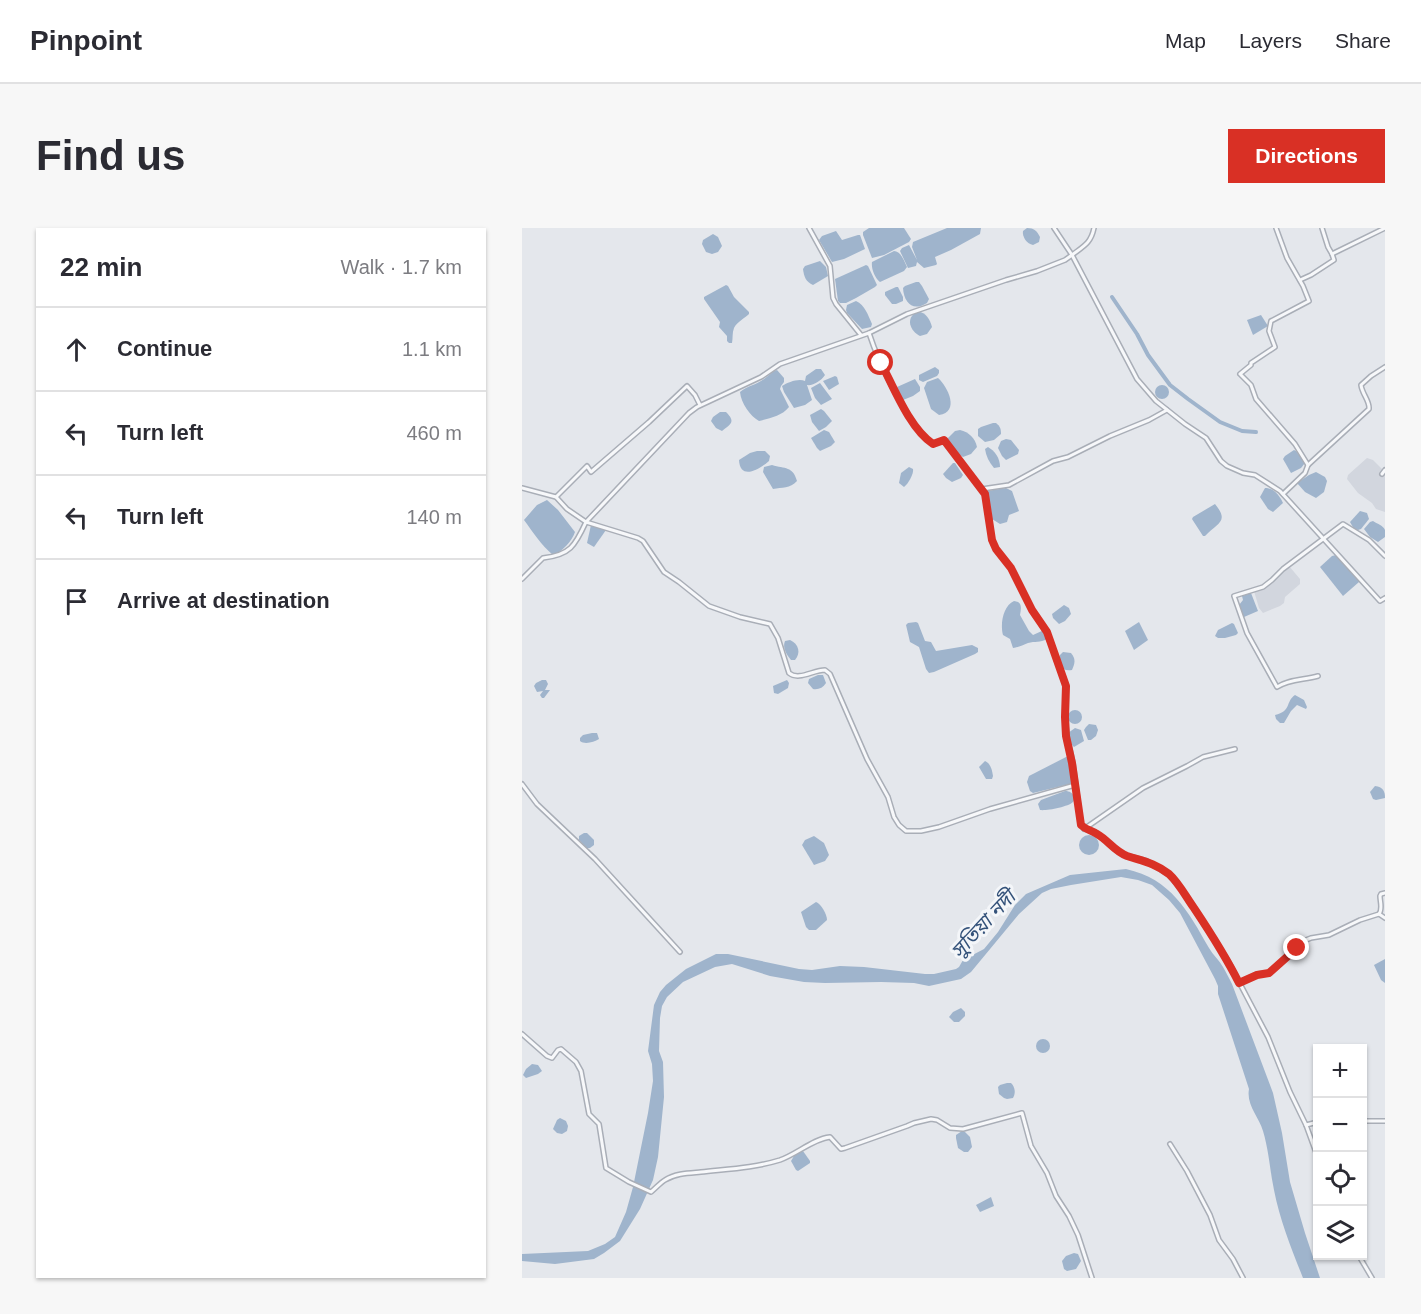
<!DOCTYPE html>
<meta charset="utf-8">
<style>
body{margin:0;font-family:Arial,"Noto Sans Bengali",sans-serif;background:#f7f7f7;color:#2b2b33}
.controls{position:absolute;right:18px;bottom:18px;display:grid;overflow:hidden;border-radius:0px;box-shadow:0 2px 4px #0004}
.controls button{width:54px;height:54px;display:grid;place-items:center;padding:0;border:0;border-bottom:2px solid #e1e1e2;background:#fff;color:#2b2b33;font:30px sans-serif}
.stop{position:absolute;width:18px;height:18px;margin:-14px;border:4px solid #d93025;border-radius:50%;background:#fff}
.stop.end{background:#d93025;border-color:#fff;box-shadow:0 2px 6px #0008}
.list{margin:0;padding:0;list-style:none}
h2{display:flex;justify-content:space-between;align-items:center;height:78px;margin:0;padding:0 24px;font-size:26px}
h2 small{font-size:20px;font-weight:400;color:#7c7c81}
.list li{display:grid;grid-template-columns:39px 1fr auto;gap:18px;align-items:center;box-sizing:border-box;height:84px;padding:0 24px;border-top:2px solid #e1e1e2}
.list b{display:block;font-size:22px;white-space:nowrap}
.list em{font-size:20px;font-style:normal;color:#7c7c81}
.icon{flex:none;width:33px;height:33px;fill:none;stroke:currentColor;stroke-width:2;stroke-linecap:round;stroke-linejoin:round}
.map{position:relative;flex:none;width:863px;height:1050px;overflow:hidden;border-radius:0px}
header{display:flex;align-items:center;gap:36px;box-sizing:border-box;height:84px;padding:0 30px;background:#fff;border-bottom:2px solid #e1e1e2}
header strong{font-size:28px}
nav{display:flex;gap:33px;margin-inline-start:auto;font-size:21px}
.intro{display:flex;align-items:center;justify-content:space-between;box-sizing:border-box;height:144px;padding:0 36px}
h1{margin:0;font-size:42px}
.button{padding:15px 27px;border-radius:0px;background:#d93025;color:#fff;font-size:21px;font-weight:700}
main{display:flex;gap:36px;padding:0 36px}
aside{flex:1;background:#fff;border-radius:0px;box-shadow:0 2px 4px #0004}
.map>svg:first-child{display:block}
</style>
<header>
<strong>Pinpoint</strong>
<nav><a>Map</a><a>Layers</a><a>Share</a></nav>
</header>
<div class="intro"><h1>Find us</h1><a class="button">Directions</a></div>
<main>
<aside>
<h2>22 min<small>Walk · 1.7 km</small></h2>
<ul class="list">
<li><svg class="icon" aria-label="ahead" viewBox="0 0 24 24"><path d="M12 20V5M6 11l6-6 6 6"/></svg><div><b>Continue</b></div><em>1.1 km</em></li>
<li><svg class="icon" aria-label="left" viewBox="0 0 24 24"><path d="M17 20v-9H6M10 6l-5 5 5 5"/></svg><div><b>Turn left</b></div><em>460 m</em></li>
<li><svg class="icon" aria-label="left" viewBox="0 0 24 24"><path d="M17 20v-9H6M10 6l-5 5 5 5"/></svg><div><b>Turn left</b></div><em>140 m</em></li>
<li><svg class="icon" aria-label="arrive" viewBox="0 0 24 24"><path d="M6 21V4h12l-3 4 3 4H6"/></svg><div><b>Arrive at destination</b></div></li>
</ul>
</aside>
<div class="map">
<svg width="863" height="1050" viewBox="0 0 863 1050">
<rect width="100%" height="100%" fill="#e4e7ec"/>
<g fill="#d2d6de">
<polygon points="845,230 851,232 863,244 863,284 854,281 850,275 836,265 825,251 826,247"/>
<polygon points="767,338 778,351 778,356 763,369 762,375 758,378 741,385 737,380 732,363 739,362 753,352"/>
</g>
<g fill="#9fb4cc">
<polygon points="347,0 382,0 389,11 387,14 362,27 350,30 341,7 341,4"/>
<polygon points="425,0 459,0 458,6 429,22 413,29 415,36 414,37 402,40 395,34 394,38 386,40 378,23 380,20 387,17 395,32 390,19 391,14"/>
<path d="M505 0C512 0 515 3 518 9L517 14 511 17C505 16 500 9 501 3Z"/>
<polygon points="314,3 320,12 336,7 338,7 343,21 322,31 310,34 297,12 300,8"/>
<polygon points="191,6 196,9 200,18 196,24 190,26 184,24 180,16 181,12"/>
<path d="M372 23C379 23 382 33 385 39L382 43 358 54C353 50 349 41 350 34Z"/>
<path d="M298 33 304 39 306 48 291 57C284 54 282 49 281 41L283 38Z"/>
<polygon points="344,37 346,38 355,57 353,59 334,70 324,75 318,75 316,73 313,51"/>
<path d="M394 54H397L400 58 407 71 405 75C391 84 382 75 381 60L383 58Z"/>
<path d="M204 57 206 58 212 69 227 84V86C223 90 215 94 212 100 210 105 211 110 210 115H207L205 113V108L197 99 198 94 182 71V69Z"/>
<polygon points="374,59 376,59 381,69 381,73 374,76 370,76 363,67 363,64"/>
<path d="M334 73C343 77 346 87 350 96L349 99 340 101 325 85 324 82 325 77Z"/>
<path d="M395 84C403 83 408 91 410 99L405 106 398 108C388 103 383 90 395 84Z"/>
<polygon points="739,87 746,98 731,107 725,92"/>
<polygon points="413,139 417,142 417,145 415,148 401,154 397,152 397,147"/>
<path d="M294 141H299L303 147C299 153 291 158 285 157L290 172 283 177 272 180 262 164 260 158C266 154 277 150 283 153L284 148Z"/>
<path d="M255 142 262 150V154L259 158 258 161 267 179C260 188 248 190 237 193 228 188 219 175 218 164 225 158 234 157 242 151 247 148 249 144 255 142Z"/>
<polygon points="313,148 315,149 317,156 307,162 301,153"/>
<path d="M416 150C426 159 438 184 417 187L409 181 402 160 405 154Z"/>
<polygon points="393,151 398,159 398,163 391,168 381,172 375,159"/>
<polygon points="298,155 310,171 299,177 293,170 289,160"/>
<circle cx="640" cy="164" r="7"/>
<polygon points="299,181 302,183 310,193 304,199 297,203 290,194 288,187"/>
<path d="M198 184H204C214 194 209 196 200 203L194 200 189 193 191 189Z"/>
<path d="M471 195H474C478 198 479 201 479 206L472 212 463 214 456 208V201L459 199Z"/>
<polygon points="302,202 307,204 313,214 309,218 298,223 295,220 289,210"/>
<path d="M438 202C447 204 453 210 455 219L449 226 441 229 432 223 425 211 433 203Z"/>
<polygon points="484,211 489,212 497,222 496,226 484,232 480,228 476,220 479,213"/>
<path d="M466 219C473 223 478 230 478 239L472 240C467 234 464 228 463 221Z"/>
<polygon points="772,222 774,223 783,235 779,240 769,245 761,231 763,228"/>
<path d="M235 223H243L248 228 247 233C238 241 218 253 217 232L228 225Z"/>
<polygon points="431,235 433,235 441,247 439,250 430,254 424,250 421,246"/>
<path d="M250 237C263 241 271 238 275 253 268 261 260 259 251 261L241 244 242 239Z"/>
<path d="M387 239 391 241C392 246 386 256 382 259L377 255 379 245Z"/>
<polygon points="794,244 803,249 805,253 802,264 794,270 783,264 775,255 787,247"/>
<polygon points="484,260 490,263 497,283 487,287 485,294 478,296 470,291 469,281 465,265 465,263"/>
<path d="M743 260C752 260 757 267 761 275L751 284 746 281 738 269Z"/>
<path d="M25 272 36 282 53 304C50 313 40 324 31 327 19 317 11 304 2 292L15 277Z"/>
<path d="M693 276C708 294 695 295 683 308H681L670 291 671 289Z"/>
<polygon points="838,283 845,285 847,291 839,301 836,302 832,301 828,294"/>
<path d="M851 293C855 296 861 297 863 302V309L856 314 848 309 842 301 848 294Z"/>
<polygon points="69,297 84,302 72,319 65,315"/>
<polygon points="814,327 837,352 837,354 821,368 798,339 810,328"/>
<polygon points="729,365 736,383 722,389 719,385 717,377 721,372 720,368"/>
<path d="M492 373C501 374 499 381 498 387L507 403 511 407 522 402 525 411C518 415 513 413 506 415 501 417 497 419 491 420L488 411 481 407C478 396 481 378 492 373Z"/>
<polygon points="542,377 547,380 549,386 543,393 537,396 531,390 530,386"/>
<polygon points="394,394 396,395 403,413 409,414 414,423 450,417 456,420 456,424 453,426 412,444 407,445 404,441 397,419 388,414 384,397 386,395"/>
<polygon points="617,394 626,412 612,422 603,403"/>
<polygon points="710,395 712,396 716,405 714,407 703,410 696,410 693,408 696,402"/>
<path d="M268 412C277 416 279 425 273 432H269C265 427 260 420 263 413Z"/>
<path d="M541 424 549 425C554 431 553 435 550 442 539 444 536 436 538 427Z"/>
<path d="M296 447H301L304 455C301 460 296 462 291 461L286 455 287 451Z"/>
<polygon points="20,452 24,452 26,456 23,462 28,462 22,470 20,470 18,467 21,463 15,464 12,458 14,455"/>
<polygon points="265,452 267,455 266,460 256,466 252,465 251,458"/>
<path d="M773 467 782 472 785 479 784 481 775 477 769 483 762 495H758L754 491 753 487C770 483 763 474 773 467Z"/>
<circle cx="553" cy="489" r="7"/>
<polygon points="567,496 574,497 576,502 574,508 569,512 566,512 562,502 564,499"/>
<polygon points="553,500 559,502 562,513 552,519 549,516 546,505"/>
<path d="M70 505H75L77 511C72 514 63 517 58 513V510L61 507Z"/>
<polygon points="546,528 548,529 552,555 511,565 508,563 505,554 507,548"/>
<path d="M463 533C469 536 470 542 471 548L470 551H464L457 539Z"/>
<path d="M853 558C861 559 863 563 863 570L854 572 851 571 848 564Z"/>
<path d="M543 563C548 563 550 565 553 569 552 571 552 573 551 574 546 579 524 583 518 582L516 576 519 572Z"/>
<polygon points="62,605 65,605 72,612 72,617 68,620 65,620 57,612 57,608"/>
<circle cx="567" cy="617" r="10"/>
<polygon points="292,608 302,615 307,627 303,633 292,637 280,617 283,612"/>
<path d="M604 641C649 651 666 683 687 720 691 727 697 732 701 739 704 744 707 750 710 756L751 865 760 905 768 954 783 1005 798 1050H781C770 1022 758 993 752 962 748 943 747 923 741 903 737 889 724 877 727 861L696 766V758L693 751 658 685 647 672 630 657 616 652 599 649 549 657 529 661 520 665 497 686 449 744 439 751 407 758 392 755 359 754 303 755 282 754 248 748 210 736 193 739 161 754 145 769 140 778 138 790 137 823 141 834 142 869 136 929 131 952 118 981 98 1013 82 1025 72 1031 33 1036 0 1033V1026L66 1023 83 1016 93 1009 104 984 111 959 126 885 131 853 130 836 126 823 132 777 138 764 144 757 164 741 194 726H206L277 741 290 742 318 738 342 739 403 746H412L434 741 437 739 441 732 462 721 476 704 493 677 504 666 548 647Z"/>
<path d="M294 674C299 676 305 686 305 692L294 702H287L284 699 279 684Z"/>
<polygon points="863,731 863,755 859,752 852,737"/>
<polygon points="439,780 443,784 443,788 437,794 432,794 427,789 431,784"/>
<circle cx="521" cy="818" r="7"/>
<polygon points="10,836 16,837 20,843 16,846 4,850 1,847 4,841"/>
<path d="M485 855H489C493 859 494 865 491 870L485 871 482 870 477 866 476 859 478 857Z"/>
<polygon points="38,890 44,893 46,898 45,903 40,906 35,905 31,901 35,892"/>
<polygon points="440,903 443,904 448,909 450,919 446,924 442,924 436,920 434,910 434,907"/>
<polygon points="281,923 288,933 288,935 276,943 274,942 269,933 272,928"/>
<polygon points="469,969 472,978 458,984 454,977"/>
<polygon points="552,1025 556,1026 559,1033 554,1041 545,1043 542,1041 540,1033 544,1028"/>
</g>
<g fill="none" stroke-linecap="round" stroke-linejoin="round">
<polyline stroke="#9fb4cc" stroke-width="4" points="590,69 615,106 626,127 648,157 666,171 698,194 720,203 734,204"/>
<g stroke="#a9aeb7" stroke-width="6">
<g id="street">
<polyline points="287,0 308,38 311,70 314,76 339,107"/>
<path d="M572 0C569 15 562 18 550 27L615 151 634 173 663 196 684 210 699 233 705 238 721 245 733 247 758 263 858 373 863 370"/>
<polyline points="754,0 765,30 781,58 787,73 749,93 747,103 753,119 729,135 729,137 718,146 729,157 734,171 773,216 786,237"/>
<polyline points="800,0 806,19 810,26"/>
<polyline points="778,52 789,47 812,32 810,26 812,25 863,0"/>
<path d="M347 105C356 133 387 200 411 216L422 212 463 266 470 312 474 321 489 340 510 382 525 404 544 458 543 489 545 508 551 535 559 597 562 601 575 605 594 622 603 627 625 633 647 647 660 662 706 733 746 809 768 864 784 897 796 930"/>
<polyline points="860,246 863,242"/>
<path d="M0 260 34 269 45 281 64 294 116 310 121 313 142 344 157 354 187 378 218 389 248 396 256 410 267 445C277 453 291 442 303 442L308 446 345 531 366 569 372 589 377 597 384 603H399L417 599 468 581 553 557"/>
<polyline points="460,261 487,257 531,233 546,229 588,208 627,192 645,182"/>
<path d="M761 266 783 245 786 237 847 181C848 173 840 166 839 157L849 148 863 139"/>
<polyline points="34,269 65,238 69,244 127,194 165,158 173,167 178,177"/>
<path d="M0 351 21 330C48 327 53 318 64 294L167 185 175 179 239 149 258 136 347 105 385 86 484 52 515 43 543 32 550 27 532 0"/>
<path d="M796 448C782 452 767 451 755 459L725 405 712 368 741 359 750 352 761 341 821 296 847 312 863 328"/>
<polyline points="0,556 15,576 73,631 158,724"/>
<polyline points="562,601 621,560 665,538 681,529 713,521"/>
<polyline points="857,686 863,690"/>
<path d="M717 755 735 746 747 745 784 712 789 710 807 707 838 692 857 686C861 681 858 674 858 668L859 666 863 665"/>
<path d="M0 806 25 828 30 830 36 822 39 821 54 834 59 843 67 886 77 896 84 940 107 954 129 964C134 960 138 955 143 952 154 945 168 945 179 944 206 941 232 940 258 932 275 926 291 911 308 909L319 921 323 920 385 898 392 895 409 891 415 892 428 900 441 901 500 885 509 918 525 945 534 968 547 988 556 1007 570 1050"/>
<polyline points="840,893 863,893"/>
<polyline points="784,897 796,894"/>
<polyline points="648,916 665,943 688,987 697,1012 711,1031 721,1050"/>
<polyline points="837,1028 850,1050"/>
</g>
</g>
<use href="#street" stroke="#f7f8fa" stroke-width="3"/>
</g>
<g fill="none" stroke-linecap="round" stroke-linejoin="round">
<path stroke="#d93025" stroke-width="8" d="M359 135C372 160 388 201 411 216L422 212 463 266 470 312 474 321 489 340 510 382 525 404 544 458 543 489 544 508 550 535 559 597C564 602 569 602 575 606 586 612 592 623 605 628 620 633 633 635 647 646 657 655 664 669 672 680 688 704 704 729 717 755L735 747 747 745 775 720"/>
</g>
<g text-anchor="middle" stroke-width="6" stroke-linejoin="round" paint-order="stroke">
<g font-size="20" font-style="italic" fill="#34527a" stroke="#f4f6f9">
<text transform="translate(461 696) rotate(-47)" y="7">সুতিয়া নদী</text>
</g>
</g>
</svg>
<div class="controls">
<button>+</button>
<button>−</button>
<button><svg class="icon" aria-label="locate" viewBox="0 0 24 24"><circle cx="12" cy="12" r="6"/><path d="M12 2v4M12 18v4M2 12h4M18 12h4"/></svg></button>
<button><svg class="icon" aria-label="layers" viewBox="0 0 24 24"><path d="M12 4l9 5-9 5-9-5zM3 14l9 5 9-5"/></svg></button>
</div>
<div class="stop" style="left:359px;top:135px"></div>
<div class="stop end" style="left:775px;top:720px"></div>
</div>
</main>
